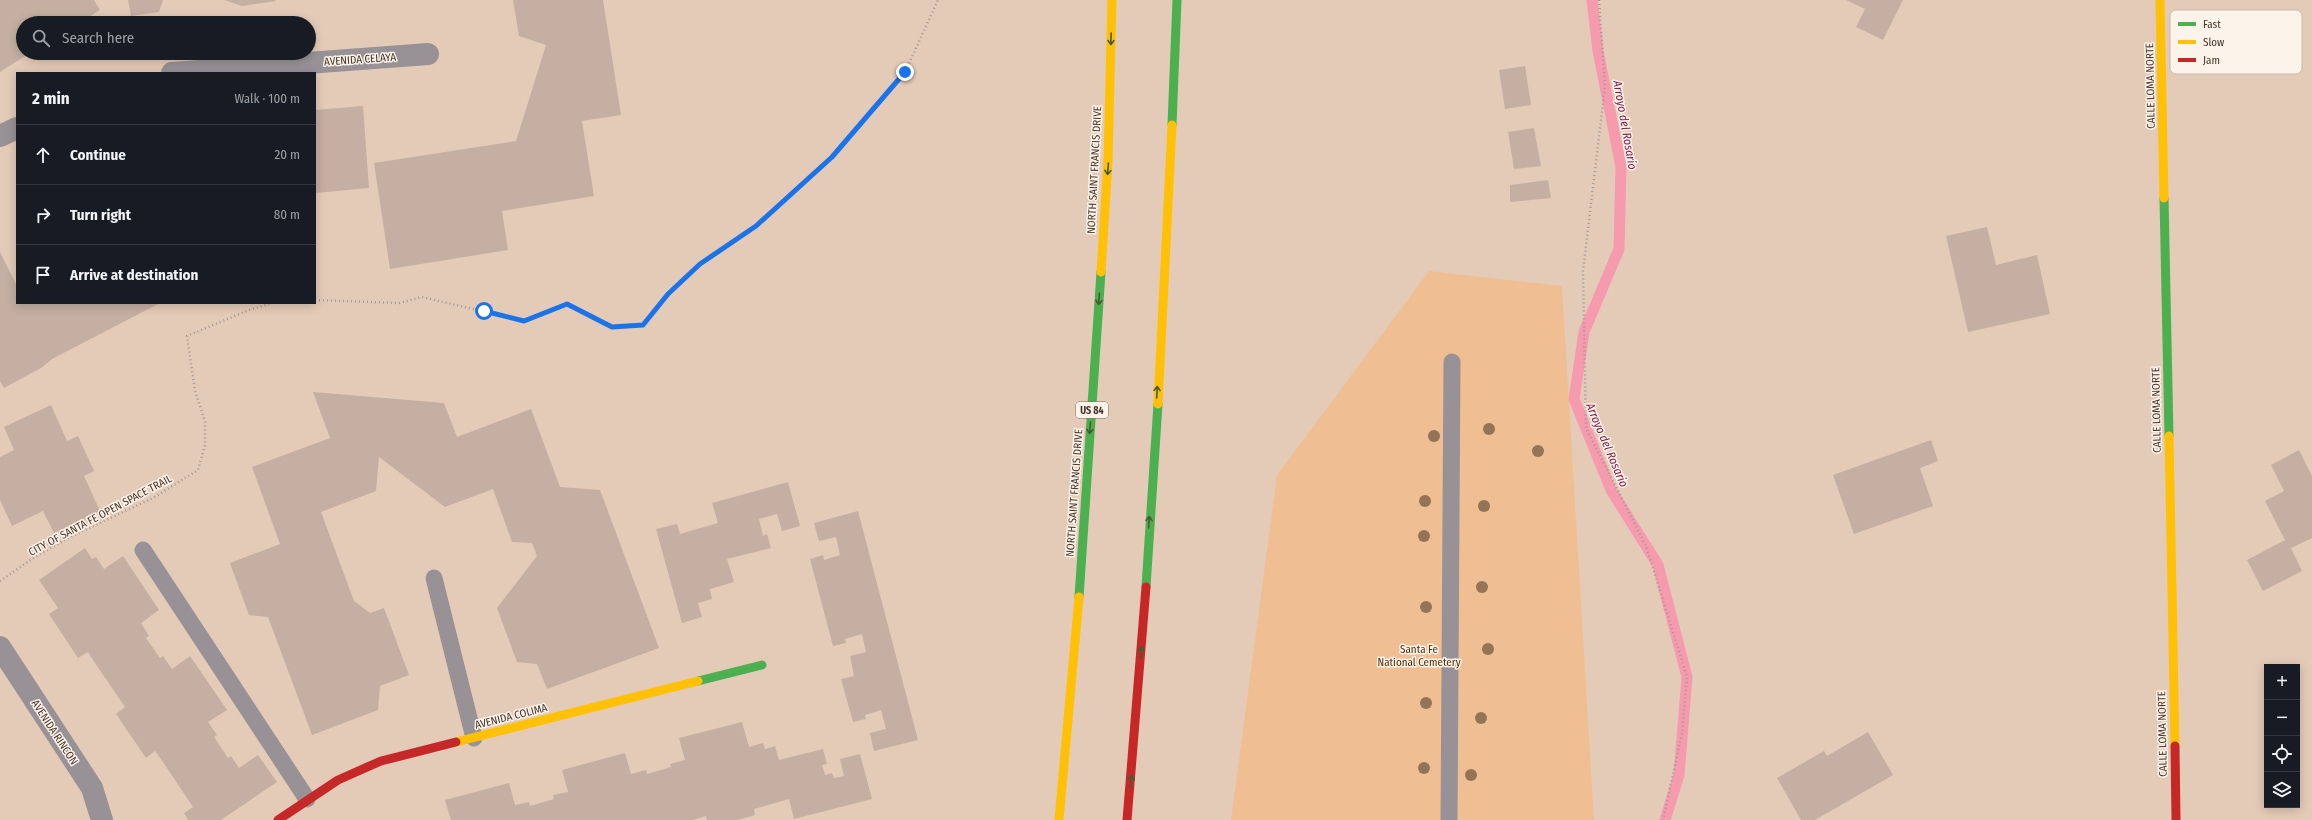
<!DOCTYPE html>
<meta charset="utf-8">
<style>
body{margin:0;font-family:"Fira Sans Condensed",sans-serif;background:#242831;color:#f1f3f6}
.controls{position:absolute;right:12px;bottom:12px;display:grid;overflow:hidden;border-radius:0px;box-shadow:0 2px 10px #0003}
.controls button{width:36px;height:36px;display:grid;place-items:center;padding:0;border:0;border-bottom:1px solid #363941;background:#171b24;color:#f1f3f6;font:20px sans-serif}
.stop{position:absolute;width:12px;height:12px;margin:-9px;border:3px solid #1a73e8;border-radius:50%;background:#fff}
.stop.end{background:#1a73e8;border-color:#fff;box-shadow:0 1px 4px #0008}
.list{margin:0;padding:0;list-style:none}
h2{display:flex;justify-content:space-between;align-items:center;height:52px;margin:0;padding:0 16px;font-size:17px}
h2 small{font-size:13px;font-weight:400;color:#9ea1a6}
.list li{display:grid;grid-template-columns:26px 1fr auto;gap:12px;align-items:center;box-sizing:border-box;height:60px;padding:0 16px;border-top:1px solid #363941}
.list b{display:block;font-size:15px;white-space:nowrap}
.list em{font-size:13px;font-style:normal;color:#9ea1a6}
.icon{flex:none;width:22px;height:22px;fill:none;stroke:currentColor;stroke-width:2;stroke-linecap:round;stroke-linejoin:round}
.map{position:relative;flex:none;width:2312px;height:820px;overflow:hidden}
.search{position:absolute;background:#171b24;box-shadow:0 2px 10px #0003;left:16px;top:16px;width:300px;height:44px;display:flex;align-items:center;gap:10px;box-sizing:border-box;padding:0 14px;border-radius:22px;color:#9ea1a6;font-size:15px}
.panel{position:absolute;background:#171b24;box-shadow:0 2px 10px #0003;left:16px;top:72px;width:300px;height:232px;border-radius:0px}
.map>svg:first-child{display:block}
</style>
<div class="map">
<svg width="2312" height="820" viewBox="0 0 2312 820">
<rect width="100%" height="100%" fill="#e4cbb7"/>
<polygon fill="#f0be93" points="1429,271 1562,286 1594,820 1231,820 1277,475"/>
<g fill="none" stroke-linecap="round" stroke-linejoin="round">
<polyline stroke="#f69aae" stroke-width="11" points="1592,0 1598,51 1621,167 1619,249 1584,332 1574,399 1611,490 1658,565 1687,677 1679,775 1665,820"/>
</g>
<g fill="#c5afa2">
<polygon points="0,0 94,0 100,10 79,23 23,23 23,53 30,53 0,72"/>
<polygon points="128,0 163,0 159,12 131,16"/>
<polygon points="224,0 275,0 276,1 242,6"/>
<polygon points="513,0 603,0 621,115 582,121 594,196 502,211 508,250 390,269 374,163 516,141 546,45 519,36"/>
<polygon points="1846,0 1903,0 1883,40 1856,27 1865,9"/>
<polygon points="1525,66 1531,105 1505,109 1499,70"/>
<polygon points="363,106 369,188 315,193 315,110"/>
<polygon points="1534,128 1541,166 1514,169 1508,132"/>
<polygon points="1548,180 1551,198 1510,202 1510,185"/>
<polygon points="1987,227 1996,265 2037,255 2050,314 1968,332 1946,236"/>
<polygon points="0,252 17,286 17,303 158,304 52,359 41,368 4,388 0,381"/>
<polygon points="313,392 444,403 457,437 531,409 560,487 600,490 659,648 547,689 537,664 517,662 497,608 537,556 532,543 512,542 493,489 445,507 379,457 376,491 321,512 354,601 370,613 384,608 409,675 380,686 378,710 312,735 268,617 249,615 230,563 280,544 252,467 330,438"/>
<polygon points="51,405 67,441 78,436 94,471 84,476 100,511 54,533 43,511 12,526 0,500 0,457 14,450 4,427"/>
<polygon points="1931,440 1938,461 1920,468 1933,506 1854,534 1833,475"/>
<polygon points="2299,450 2312,476 2312,538 2291,548 2302,571 2263,591 2247,560 2285,540 2265,501 2284,491 2271,465"/>
<polygon points="788,482 800,526 782,531 777,514 759,519 763,536 767,534 771,548 727,559 734,582 710,589 712,599 698,603 702,617 682,623 656,529 677,524 680,534 718,523 712,503"/>
<polygon points="858,511 918,740 874,751 870,733 886,729 881,710 865,715 866,719 853,722 841,679 854,676 850,656 866,652 862,634 845,639 846,643 833,646 810,559 823,555 824,560 840,555 836,537 819,541 814,523"/>
<polygon points="85,548 92,559 96,557 104,569 123,556 159,610 141,623 149,636 146,638 160,658 163,656 172,669 190,656 227,710 208,722 217,735 214,737 228,758 231,756 239,768 258,755 277,782 221,820 188,820 184,813 193,807 161,759 155,751 146,758 116,714 125,707 93,660 88,652 78,658 49,614 58,608 39,580"/>
<polygon points="742,722 749,747 763,743 765,749 775,746 779,760 823,749 827,764 822,765 825,775 832,773 834,778 844,776 840,759 860,754 872,799 794,819 789,799 754,809 755,815 738,820 707,820 706,816 693,820 451,820 445,800 509,783 515,805 529,802 530,806 554,799 553,795 568,792 562,770 625,753 631,774 646,770 647,774 671,767 670,764 685,760 679,738"/>
<polygon points="1868,732 1893,775 1815,820 1801,820 1777,778 1824,751 1827,756"/>
</g>
<g fill="none" stroke-linecap="round" stroke-linejoin="round">
<g stroke="#a19895" stroke-width="2.5" stroke-dasharray="1 3" stroke-linecap="butt">
<polyline points="1599,0 1605,86 1583,271 1586,428 1646,546 1687,677 1682,733 1663,820"/>
<polyline points="315,300 399,303 422,297 524,321 567,304 612,327 643,325 668,294 701,264 756,226 832,157 905,72 938,0"/>
<polyline points="0,581 35,557 70,537 153,498 198,470 205,445 205,421 195,391 187,336 249,310 272,303"/>
</g>
<g stroke="#989296" stroke-width="17">
<polyline points="143,550 307,799"/>
<polyline points="434,578 474,738"/>
<polyline points="1449,820 1452,362"/>
</g>
<g stroke="#989296" stroke-width="22">
<polyline points="172,73 428,54"/>
<polyline points="0,136 17,128"/>
<polyline points="0,647 92,788 102,820"/>
</g>
<g stroke="#4caf50" stroke-width="9">
<polyline points="1172,125 1177,0"/>
<polyline points="2164,198 2169,436"/>
<polyline points="1146,587 1158,404"/>
<polyline points="1079,597 1101,272"/>
<polyline points="698,681 762,665"/>
</g>
<g stroke="#ffc107" stroke-width="9">
<polyline points="2160,0 2164,198"/>
<polyline points="1101,272 1108,161 1112,0"/>
<polyline points="1158,404 1172,125"/>
<polyline points="2169,436 2175,746"/>
<polyline points="456,742 698,681"/>
<polyline points="1059,820 1079,597"/>
</g>
<g stroke="#c62828" stroke-width="9">
<polyline points="2175,746 2176,820"/>
<polyline points="278,820 338,780 381,761 456,742"/>
<polyline points="1127,820 1146,587"/>
</g>
</g>
<g fill="#937456">
<circle cx="1489" cy="429" r="6"/>
<circle cx="1434" cy="436" r="6"/>
<circle cx="1538" cy="451" r="6"/>
<circle cx="1425" cy="501" r="6"/>
<circle cx="1484" cy="506" r="6"/>
<circle cx="1424" cy="536" r="6"/>
<circle cx="1482" cy="587" r="6"/>
<circle cx="1426" cy="607" r="6"/>
<circle cx="1488" cy="649" r="6"/>
<circle cx="1426" cy="703" r="6"/>
<circle cx="1481" cy="718" r="6"/>
<circle cx="1424" cy="768" r="6"/>
<circle cx="1471" cy="775" r="6"/>
</g>
<defs><path id="oneway-shaft" d="M-6 0H5M1.5-3L5.5 0L1.5 3" fill="none" stroke-width="1.6" stroke-linecap="round" stroke-linejoin="round"/></defs>
<g stroke="#485a33">
<use href="#oneway-shaft" transform="translate(1111 39) rotate(91)"/>
<use href="#oneway-shaft" transform="translate(1108 169) rotate(94)"/>
<use href="#oneway-shaft" transform="translate(1099 299) rotate(94)"/>
<use href="#oneway-shaft" transform="translate(1157 392) rotate(-87)"/>
<use href="#oneway-shaft" transform="translate(1090 428) rotate(94)"/>
<use href="#oneway-shaft" transform="translate(1149 522) rotate(-87)"/>
<use href="#oneway-shaft" transform="translate(1141 652) rotate(-87)"/>
<use href="#oneway-shaft" transform="translate(1131 781) rotate(-85)"/>
</g>
<g fill="none" stroke-linecap="round" stroke-linejoin="round">
<polyline stroke="#1a73e8" stroke-width="5" points="484,311 524,321 567,304 612,327 643,325 668,294 700,264 756,226 832,157 905,72"/>
</g>
<g text-anchor="middle" stroke-width="3" stroke-linejoin="round" paint-order="stroke">
<rect fill="#fcf3eb" stroke="#7d6e61" stroke-width="1" x="1076" y="402" width="32" height="16" rx="3"/>
<g font-size="10" font-weight="bold" fill="#463526">
<text x="1092" y="414">US 84</text>
</g>
<g font-size="11" fill="#463526" stroke="#fcf3eb">
<text transform="translate(360 59) rotate(-4)" y="4">AVENIDA CELAYA</text>
<text transform="translate(2150 86) rotate(-91)" y="4">CALLE LOMA NORTE</text>
<text transform="translate(1094 170) rotate(-87)" y="4">NORTH SAINT FRANCIS DRIVE</text>
<text transform="translate(2156 410) rotate(-91)" y="4">CALLE LOMA NORTE</text>
<text transform="translate(1074 493) rotate(-86)" y="4">NORTH SAINT FRANCIS DRIVE</text>
<text transform="translate(100 515) rotate(-28)" y="4">CITY OF SANTA FE OPEN SPACE TRAIL</text>
<text transform="translate(511 716) rotate(-14)" y="4">AVENIDA COLIMA</text>
<text transform="translate(55 732) rotate(57)" y="4">AVENIDA RINCON</text>
<text transform="translate(2162 734) rotate(-91)" y="4">CALLE LOMA NORTE</text>
</g>
<g font-size="11" fill="#512d07" stroke="#fcf3eb">
<text x="1419" y="653">Santa Fe<tspan x="1419" dy="13">National Cemetery</tspan></text>
</g>
<g font-size="12" font-style="italic" fill="#871c47" stroke="#fcf3eb">
<text transform="translate(1625 125) rotate(80)" y="4">Arroyo del Rosario</text>
<text transform="translate(1607 445) rotate(67)" y="4">Arroyo del Rosario</text>
</g>
</g>
<rect x="2170" y="10" width="132" height="64" rx="6" fill="#fcf3eb" stroke="#c5bab0" stroke-width="1"/>
<rect x="2178" y="22" width="18" height="4" fill="#4caf50"/>
<rect x="2178" y="40" width="18" height="4" fill="#ffc107"/>
<rect x="2178" y="58" width="18" height="4" fill="#c62828"/>
<g font-size="11" fill="#463526">
<text x="2203" y="28">Fast</text>
<text x="2203" y="46">Slow</text>
<text x="2203" y="64">Jam</text>
</g>
</svg>
<div class="controls">
<button>+</button>
<button>−</button>
<button><svg class="icon" aria-label="locate" viewBox="0 0 24 24"><circle cx="12" cy="12" r="6"/><path d="M12 2v4M12 18v4M2 12h4M18 12h4"/></svg></button>
<button><svg class="icon" aria-label="layers" viewBox="0 0 24 24"><path d="M12 4l9 5-9 5-9-5zM3 14l9 5 9-5"/></svg></button>
</div>
<div class="stop" style="left:484px;top:311px"></div>
<div class="stop end" style="left:905px;top:72px"></div>
<div class="search"><svg class="icon" aria-label="search" viewBox="0 0 24 24"><circle cx="10" cy="10" r="6"/><path d="M15 15l6 6"/></svg>Search here</div>
<section class="panel">
<h2>2 min<small>Walk · 100 m</small></h2>
<ul class="list">
<li><svg class="icon" aria-label="ahead" viewBox="0 0 24 24"><path d="M12 20V5M6 11l6-6 6 6"/></svg><div><b>Continue</b></div><em>20 m</em></li>
<li><svg class="icon" aria-label="right" viewBox="0 0 24 24"><path d="M7 20v-9h11M14 6l5 5-5 5"/></svg><div><b>Turn right</b></div><em>80 m</em></li>
<li><svg class="icon" aria-label="arrive" viewBox="0 0 24 24"><path d="M6 21V4h12l-3 4 3 4H6"/></svg><div><b>Arrive at destination</b></div></li>
</ul>
</section>
</div>
